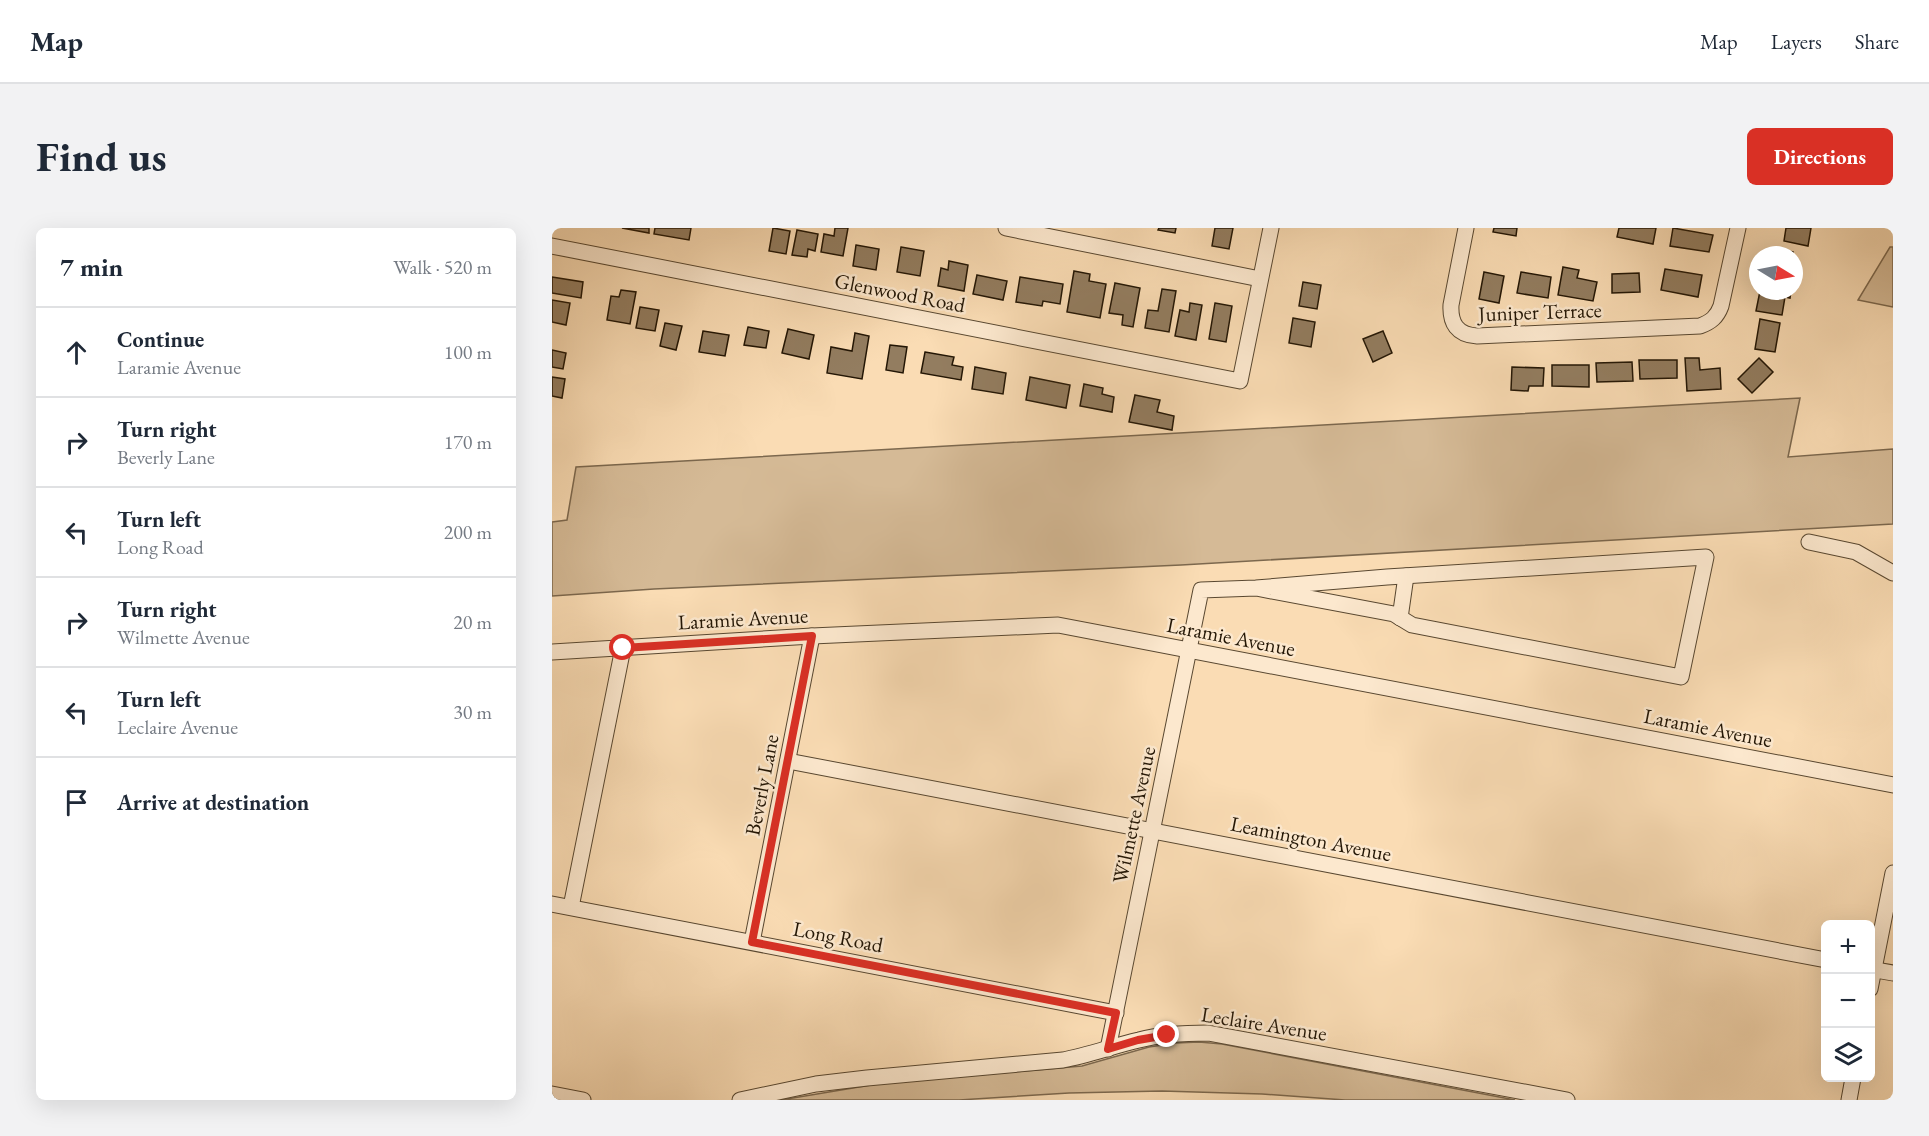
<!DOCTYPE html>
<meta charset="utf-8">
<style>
body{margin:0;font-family:"EB Garamond",serif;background:#f2f2f3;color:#1f2937}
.controls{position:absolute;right:18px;bottom:18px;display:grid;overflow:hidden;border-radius:9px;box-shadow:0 6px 24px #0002}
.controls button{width:54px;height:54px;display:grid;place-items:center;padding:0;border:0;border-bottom:2px solid #e0e1e3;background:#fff;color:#1f2937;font:30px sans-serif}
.compass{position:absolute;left:1197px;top:18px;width:54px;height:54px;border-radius:50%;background:#fff;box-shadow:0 6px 24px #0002;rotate:100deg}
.stop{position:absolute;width:18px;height:18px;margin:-14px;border:4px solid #d93025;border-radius:50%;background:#fff}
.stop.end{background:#d93025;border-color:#fff;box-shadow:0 2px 6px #0008}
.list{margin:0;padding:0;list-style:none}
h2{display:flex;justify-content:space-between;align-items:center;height:78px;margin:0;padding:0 24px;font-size:26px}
h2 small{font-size:20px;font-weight:400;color:#747a83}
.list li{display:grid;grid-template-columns:39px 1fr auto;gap:18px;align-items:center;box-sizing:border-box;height:90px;padding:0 24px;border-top:2px solid #e0e1e3}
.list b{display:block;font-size:22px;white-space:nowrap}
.list p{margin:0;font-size:20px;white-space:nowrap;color:#747a83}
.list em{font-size:20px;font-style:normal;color:#747a83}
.icon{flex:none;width:33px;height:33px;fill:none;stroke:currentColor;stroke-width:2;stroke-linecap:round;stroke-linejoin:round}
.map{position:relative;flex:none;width:1341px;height:872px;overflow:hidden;border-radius:9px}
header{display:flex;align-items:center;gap:36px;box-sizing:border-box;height:84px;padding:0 30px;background:#fff;border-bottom:2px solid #e0e1e3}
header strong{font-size:28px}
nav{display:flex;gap:33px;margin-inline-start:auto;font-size:21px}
.intro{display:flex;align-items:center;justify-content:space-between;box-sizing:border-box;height:144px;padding:0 36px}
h1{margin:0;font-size:42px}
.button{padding:15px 27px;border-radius:9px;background:#d93025;color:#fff;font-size:21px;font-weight:700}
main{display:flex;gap:36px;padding:0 36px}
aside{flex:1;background:#fff;border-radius:9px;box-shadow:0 6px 24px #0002}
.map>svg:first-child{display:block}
</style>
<header>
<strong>Map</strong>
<nav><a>Map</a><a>Layers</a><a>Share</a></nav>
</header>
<div class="intro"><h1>Find us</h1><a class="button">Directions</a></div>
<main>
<aside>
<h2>7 min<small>Walk · 520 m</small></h2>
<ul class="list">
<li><svg class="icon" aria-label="ahead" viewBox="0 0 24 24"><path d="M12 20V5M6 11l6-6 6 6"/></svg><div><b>Continue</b><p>Laramie Avenue</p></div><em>100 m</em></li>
<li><svg class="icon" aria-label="right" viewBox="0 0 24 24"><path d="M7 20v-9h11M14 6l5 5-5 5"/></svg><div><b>Turn right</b><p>Beverly Lane</p></div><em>170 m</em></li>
<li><svg class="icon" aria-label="left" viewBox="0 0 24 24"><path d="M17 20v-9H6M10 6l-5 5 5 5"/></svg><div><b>Turn left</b><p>Long Road</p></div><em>200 m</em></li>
<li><svg class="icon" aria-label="right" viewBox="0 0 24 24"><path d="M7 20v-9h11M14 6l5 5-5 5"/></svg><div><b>Turn right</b><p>Wilmette Avenue</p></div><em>20 m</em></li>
<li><svg class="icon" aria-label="left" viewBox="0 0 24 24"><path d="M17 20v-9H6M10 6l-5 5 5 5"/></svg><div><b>Turn left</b><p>Leclaire Avenue</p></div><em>30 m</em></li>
<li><svg class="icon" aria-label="arrive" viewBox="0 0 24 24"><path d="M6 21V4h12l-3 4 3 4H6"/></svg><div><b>Arrive at destination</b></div></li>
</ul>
</aside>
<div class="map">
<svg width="1341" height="872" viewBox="0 0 1341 872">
<rect width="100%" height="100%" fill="#fadcb4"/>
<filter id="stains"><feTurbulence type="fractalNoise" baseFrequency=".00333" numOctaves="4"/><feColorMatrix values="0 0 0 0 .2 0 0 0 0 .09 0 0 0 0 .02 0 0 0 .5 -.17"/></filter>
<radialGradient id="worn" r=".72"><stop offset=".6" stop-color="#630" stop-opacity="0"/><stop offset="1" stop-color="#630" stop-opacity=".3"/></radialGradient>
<g fill="#d5ba96" stroke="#7c684e" stroke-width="1.5">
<polygon points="1338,19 1341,19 1341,79 1306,72"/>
<polygon points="1248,170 1236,229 1341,221 1341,296 629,337 102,361 0,368 0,294 15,292 24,239"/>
<polygon points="647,814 670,816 963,872 793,872 710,866 610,863 517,865 407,872 229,872 325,856 366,852 530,838 597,819 624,815"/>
</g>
<g fill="#937d60" stroke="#231605" stroke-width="1.5">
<polygon points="70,0 97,0 97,5"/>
<polygon points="103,0 139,0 137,12 102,6"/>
<polygon points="221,0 238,3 234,26 217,23"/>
<polygon points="283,0 296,0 291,28 269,24 272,6 282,8"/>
<polygon points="607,0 624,0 623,5 606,2"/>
<polygon points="663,0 681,0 677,21 660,18"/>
<polygon points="942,0 965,0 964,8 941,4"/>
<polygon points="1067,0 1104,0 1101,16 1065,9"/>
<polygon points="1121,0 1161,7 1157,24 1118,18"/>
<polygon points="1234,0 1259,0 1256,18 1232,13"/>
<polygon points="245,2 266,6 263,23 256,21 255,29 240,27"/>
<polygon points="304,17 327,21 324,42 301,38"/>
<polygon points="349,19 372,23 368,48 345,44"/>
<polygon points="1219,20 1241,24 1241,27 1218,27"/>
<polygon points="397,33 416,37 412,63 386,58 389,40 396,42"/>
<polygon points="1011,39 1027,42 1025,50 1045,54 1041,73 1006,67"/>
<polygon points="1113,41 1150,47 1146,69 1109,62"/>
<polygon points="522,43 538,46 537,53 554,56 548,90 515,84"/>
<polygon points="932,44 952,48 947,75 927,71"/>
<polygon points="969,44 999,49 996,70 965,65"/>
<polygon points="1087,45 1088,64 1060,65 1060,46"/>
<polygon points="425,47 455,53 451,72 421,66"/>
<polygon points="0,49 31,54 29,70 0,65"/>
<polygon points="468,49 511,56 508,76 491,73 490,78 464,74"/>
<polygon points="751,54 769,57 765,81 747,78"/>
<polygon points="563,55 588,60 581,99 570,97 571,87 557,85"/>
<polygon points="610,61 624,63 617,104 593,100 596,82 606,83"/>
<polygon points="69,62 84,64 78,96 55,92 59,68 67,69"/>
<polygon points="1208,63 1239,63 1238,70 1233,69 1230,87 1204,83"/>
<polygon points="0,72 18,75 14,97 0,94"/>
<polygon points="638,75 650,77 644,112 623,108 628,82 637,84"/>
<polygon points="663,75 680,78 674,114 657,111"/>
<polygon points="88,79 107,82 103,103 84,100"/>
<polygon points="741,90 763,94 759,119 737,115"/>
<polygon points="1208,91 1228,95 1223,124 1203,121"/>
<polygon points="113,95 130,98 124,122 108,118"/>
<polygon points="196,99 217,103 214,120 192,117"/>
<polygon points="236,101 262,107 257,131 230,125"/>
<polygon points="151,103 177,107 173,128 147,124"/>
<polygon points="831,103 840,125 821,134 811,111"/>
<polygon points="303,105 317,108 310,151 275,145 279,119 300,123"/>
<polygon points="338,117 355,119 351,145 334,142"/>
<polygon points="0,122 14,125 11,141 0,139"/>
<polygon points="373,124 402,129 400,137 411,139 409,152 369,145"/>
<polygon points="1133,130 1147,130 1148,142 1168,140 1169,161 1135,163"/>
<polygon points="1207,130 1221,144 1200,165 1186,151"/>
<polygon points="1087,132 1125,132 1125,150 1088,151"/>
<polygon points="1080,134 1081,153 1045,154 1044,135"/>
<polygon points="1000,137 1037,137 1037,159 1000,158"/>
<polygon points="423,139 454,145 451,166 420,161"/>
<polygon points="960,139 992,140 991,158 977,158 976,163 959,162"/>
<polygon points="0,149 13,151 10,170 0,168"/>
<polygon points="478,149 518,157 514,180 474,172"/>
<polygon points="532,156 551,160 550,166 562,169 560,184 528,178"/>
<polygon points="583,167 608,172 605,184 622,188 620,202 577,194"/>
</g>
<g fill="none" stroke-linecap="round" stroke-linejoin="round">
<g stroke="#594831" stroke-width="17">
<g id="minor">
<polyline points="454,0 708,51"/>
<path d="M914 0 899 77C898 95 905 107 925 108L1148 98C1159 94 1165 89 1169 78L1186 0"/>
<polyline points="0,18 688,153 719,0"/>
<polyline points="1257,314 1304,324 1341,345"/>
<polyline points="848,390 854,348"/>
<polyline points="0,424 260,408 506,397 1341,557"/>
<polyline points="236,533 1274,732"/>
<polyline points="0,676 564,785"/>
<polyline points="19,679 71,420"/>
<polyline points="200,714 260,408"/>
<polyline points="1318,741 1341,745"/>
<polyline points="1318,761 1341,645"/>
<polyline points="556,821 649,362 704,360 835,349 1154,329 1129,449 860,397 842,386 704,360"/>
<polyline points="0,866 31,872"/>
<path d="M188 872 264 856 315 850 511 832C537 827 561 818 587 812 610 806 633 805 656 805L1015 872"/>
<polyline points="1297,872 1301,850"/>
</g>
</g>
<use href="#minor" stroke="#fce8ce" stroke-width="15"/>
</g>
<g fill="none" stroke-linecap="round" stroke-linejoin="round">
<polyline stroke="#d93025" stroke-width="8" points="71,420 260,408 200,714 564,785 556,821 586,812 615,807"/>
</g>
<g text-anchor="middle" stroke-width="5" stroke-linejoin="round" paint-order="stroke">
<g font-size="21" fill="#231605" stroke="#fce8ce">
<text transform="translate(348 65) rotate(11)" y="7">Glenwood Road</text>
<text transform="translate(988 84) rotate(-2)" y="7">Juniper Terrace</text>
<text transform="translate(191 391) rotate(-3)" y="7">Laramie Avenue</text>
<text transform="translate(679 409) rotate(11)" y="7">Laramie Avenue</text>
<text transform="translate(1156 500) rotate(11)" y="7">Laramie Avenue</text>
<text transform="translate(210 557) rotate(-79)" y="7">Beverly Lane</text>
<text transform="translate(582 587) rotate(-78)" y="7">Wilmette Avenue</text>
<text transform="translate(759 611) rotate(11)" y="7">Leamington Avenue</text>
<text transform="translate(286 709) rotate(11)" y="7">Long Road</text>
<text transform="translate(712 796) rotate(9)" y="7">Leclaire Avenue</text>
</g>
</g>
<rect width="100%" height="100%" filter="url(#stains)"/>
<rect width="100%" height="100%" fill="url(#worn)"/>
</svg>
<div class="controls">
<button>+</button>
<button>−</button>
<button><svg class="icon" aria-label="layers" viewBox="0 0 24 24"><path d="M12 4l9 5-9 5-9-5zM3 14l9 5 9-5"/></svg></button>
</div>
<svg class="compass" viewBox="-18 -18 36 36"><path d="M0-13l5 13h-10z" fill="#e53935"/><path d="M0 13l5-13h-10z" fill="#747a83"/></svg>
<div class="stop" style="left:71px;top:420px"></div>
<div class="stop end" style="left:615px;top:807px"></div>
</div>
</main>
